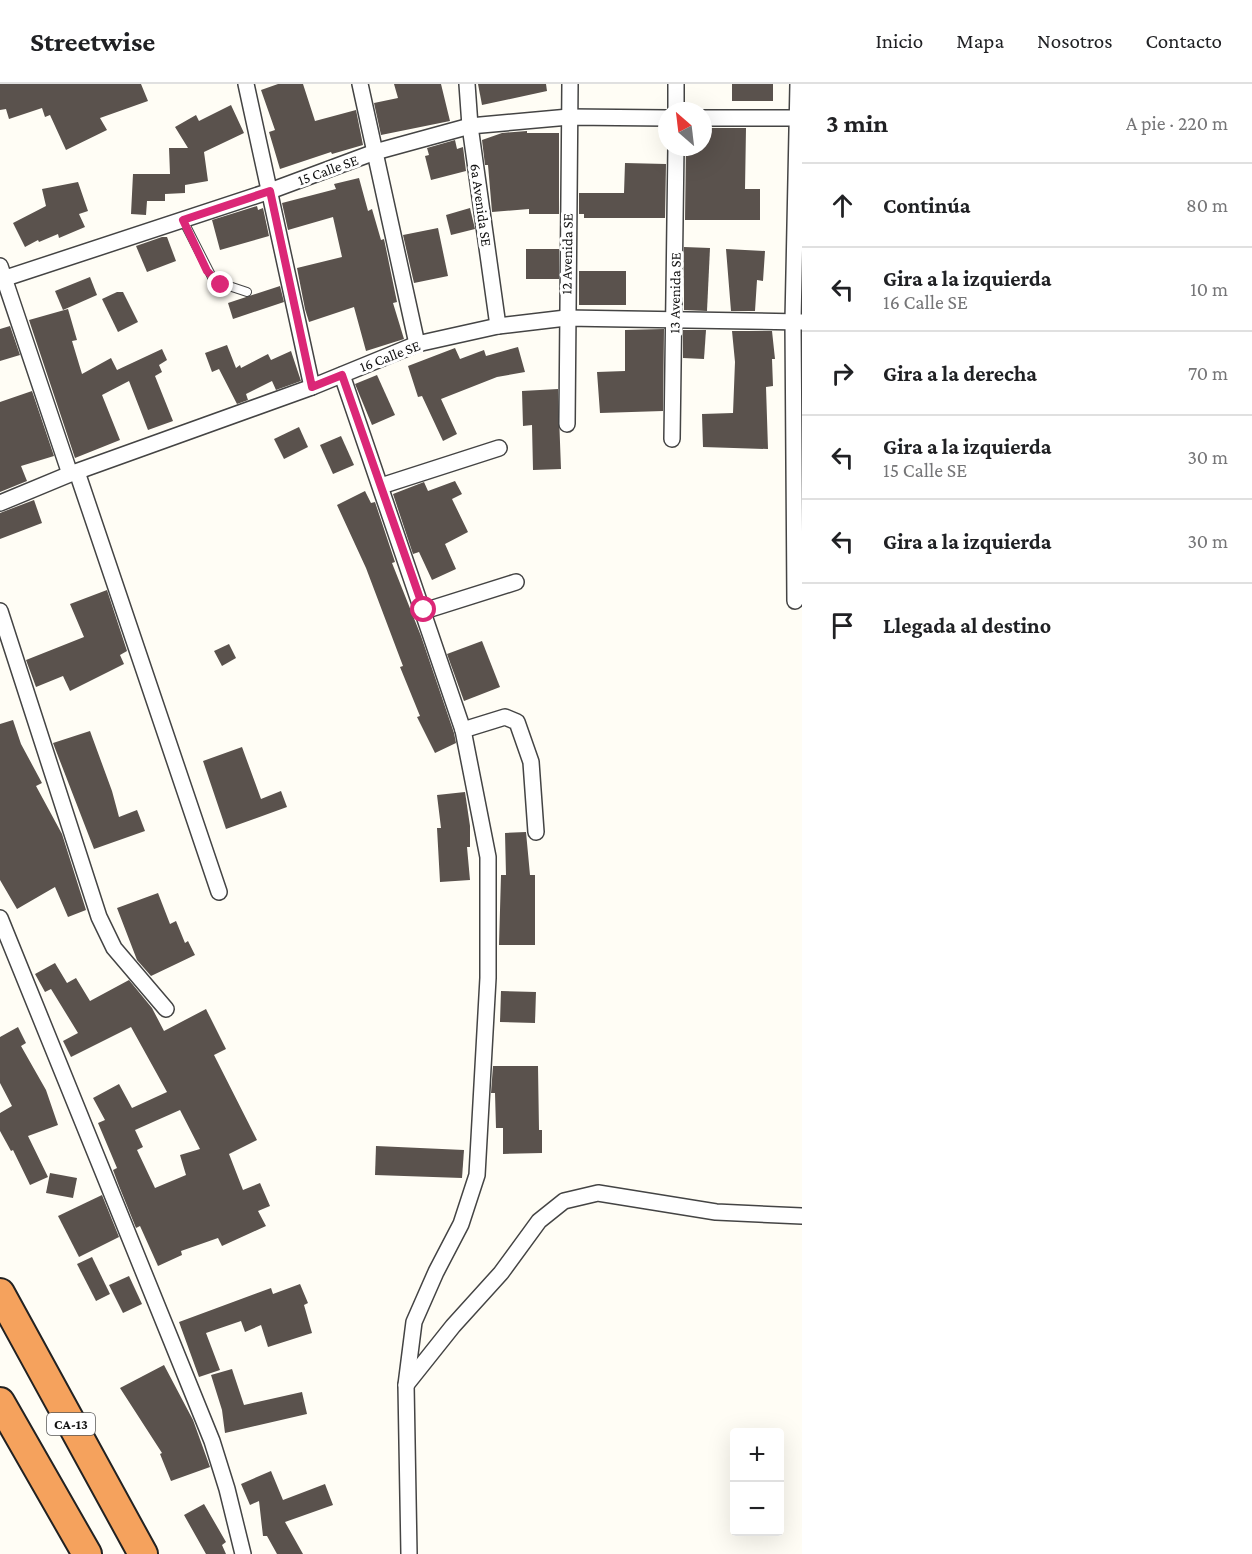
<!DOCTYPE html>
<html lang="es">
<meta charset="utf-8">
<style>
body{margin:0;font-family:"Crimson Pro",serif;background:#f2f2f2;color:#202124}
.controls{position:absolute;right:18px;bottom:18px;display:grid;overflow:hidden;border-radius:6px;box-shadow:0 6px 24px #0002}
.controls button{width:54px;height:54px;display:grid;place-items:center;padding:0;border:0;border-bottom:2px solid #e0e0e0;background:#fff;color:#202124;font:30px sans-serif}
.compass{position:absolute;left:658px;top:18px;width:54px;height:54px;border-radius:50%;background:#fff;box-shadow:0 6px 24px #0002;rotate:332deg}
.stop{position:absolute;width:18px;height:18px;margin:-14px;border:4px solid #db2777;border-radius:50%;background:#fff}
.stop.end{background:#db2777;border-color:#fff;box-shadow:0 2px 6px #0008}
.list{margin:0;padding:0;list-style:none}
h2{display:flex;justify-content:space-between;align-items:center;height:78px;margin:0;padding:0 24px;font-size:26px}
h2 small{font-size:20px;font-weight:400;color:#757577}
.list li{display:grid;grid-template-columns:39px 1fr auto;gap:18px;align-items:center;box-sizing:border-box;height:84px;padding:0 24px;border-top:2px solid #e0e0e0}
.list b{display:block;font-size:22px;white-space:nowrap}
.list p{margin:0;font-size:20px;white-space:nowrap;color:#757577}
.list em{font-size:20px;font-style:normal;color:#757577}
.icon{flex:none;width:33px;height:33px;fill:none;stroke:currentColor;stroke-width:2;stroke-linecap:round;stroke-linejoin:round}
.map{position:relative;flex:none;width:802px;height:1470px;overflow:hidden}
header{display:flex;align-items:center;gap:36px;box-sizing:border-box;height:84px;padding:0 30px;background:#fff;border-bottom:2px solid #e0e0e0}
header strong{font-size:28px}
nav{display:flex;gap:33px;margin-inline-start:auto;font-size:21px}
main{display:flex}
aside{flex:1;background:#fff}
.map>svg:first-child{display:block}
</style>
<header>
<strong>Streetwise</strong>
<nav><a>Inicio</a><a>Mapa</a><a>Nosotros</a><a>Contacto</a></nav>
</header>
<main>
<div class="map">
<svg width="802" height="1470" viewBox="0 0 802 1470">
<rect width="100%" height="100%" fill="#fffdf5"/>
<g fill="#5a524d" fill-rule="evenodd">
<polygon points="0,0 141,0 148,17 100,34 107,46 66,66 50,31 45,33 42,24 9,35 6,25 0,26"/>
<polygon points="278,0 303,0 315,37 356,26 363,61 332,70 331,68 280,85 269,48 275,46 261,6"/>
<polygon points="394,0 441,0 450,37 381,51 374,19 398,14"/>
<polygon points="478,0 546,0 547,7 482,21"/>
<rect x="732" y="0" width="41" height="17"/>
<polygon points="231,21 244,49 204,68 208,97 185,101 185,109 165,110 165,117 147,117 146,131 131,130 133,90 170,90 169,64 188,64 175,43 196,31 199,37"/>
<polygon points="703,44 746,44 745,105 760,105 760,136 685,136 686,63 703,63"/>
<polygon points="527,47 527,49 559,49 559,130 529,130 529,125 492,128 488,81 485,81 482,56 502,49"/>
<polygon points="455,56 457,65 463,63 466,87 431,96 425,72 429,71 427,64"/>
<polygon points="625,79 666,80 665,134 584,134 584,130 579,130 579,109 624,109"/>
<polygon points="359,94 368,127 372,125 381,156 384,155 397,218 393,219 404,255 366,267 354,223 309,238 305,225 297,184 342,173 333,133 288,146 282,119 336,105 334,100"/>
<polygon points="78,98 88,127 79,130 85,143 59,154 58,150 39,158 38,156 25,163 13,139 46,122 42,105"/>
<polygon points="257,122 258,126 263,124 269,152 220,166 212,136"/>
<polygon points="470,124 475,145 451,151 446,131"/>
<polygon points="438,144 448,192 414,199 403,151"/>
<polygon points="162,153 167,153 176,177 147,188 136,162"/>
<polygon points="684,163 710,164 707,227 684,226"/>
<rect x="526" y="165" width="33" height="30"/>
<polygon points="726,165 765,167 763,197 757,196 755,227 731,227"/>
<rect x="579" y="187" width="47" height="34"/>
<polygon points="90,193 97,211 63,226 55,207"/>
<polygon points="280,202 284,218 233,235 228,219"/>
<polygon points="117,208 123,208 138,238 118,248 102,215"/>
<polygon points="68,225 77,256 72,257 82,290 111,274 117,286 162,265 167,276 159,281 162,288 155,292 173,337 148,346 129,297 102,311 120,356 75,374 29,236"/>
<polygon points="10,242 20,271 0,277 0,245"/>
<polygon points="664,245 663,327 600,329 597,288 625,287 625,246"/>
<polygon points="683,246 706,246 704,275 683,274"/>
<polygon points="732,247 772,247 775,275 772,275 773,302 766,303 768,365 703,363 702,330 733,329 735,278"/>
<polygon points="227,261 236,284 240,281 241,284 268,270 271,276 291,267 301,297 276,306 272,297 246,310 248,316 237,320 219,285 212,288 205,269"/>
<polygon points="518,263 525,288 497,293 441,315 457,350 443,357 422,312 418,313 408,282 455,264 460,275 484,266 486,272"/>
<polygon points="377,291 395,331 372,341 355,300"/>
<polygon points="558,305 561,385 533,386 532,341 523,342 522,307"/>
<polygon points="32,307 54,372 21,382 27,397 0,408 0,318"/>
<polygon points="299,343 308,363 284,375 274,355"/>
<polygon points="341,352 354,381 333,390 320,361"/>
<polygon points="455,397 462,410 452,415 468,448 445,460 456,485 432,496 419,468 413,470 393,410 424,398 428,407"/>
<polygon points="365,407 371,419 375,418 395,478 392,479 421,552 454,649 456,659 435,669 417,633 420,632 400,583 403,582 366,484 337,421"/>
<polygon points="34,416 42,439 0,455 0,429"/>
<polygon points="107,506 127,567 120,571 124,580 70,607 63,592 36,603 26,576 84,553 70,520"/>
<polygon points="482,557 500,603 464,617 447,570"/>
<polygon points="229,560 236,574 222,582 214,567"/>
<polygon points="13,636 21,660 42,699 36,702 62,750 86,826 68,833 55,803 17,825 0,796 0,640"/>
<polygon points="90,647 112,707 119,733 137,726 145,747 94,765 53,659"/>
<polygon points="242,663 261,715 281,707 287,723 226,745 203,677"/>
<polygon points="465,708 470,742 470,763 467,763 470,796 440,798 437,744 441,744 437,711"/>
<polygon points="526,748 530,791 535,791 535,861 499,861 501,791 506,791 505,749"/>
<polygon points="158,809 170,840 176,837 185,859 188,857 195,871 151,892 137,876 117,824"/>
<path d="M55 879 67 899 76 894 90 917 129 896 152 924 164 947 206 925 226 965 214 971 257 1056 229 1070 243 1106 260 1099 270 1122 258 1127 266 1142 222 1162 218 1154 181 1167 182 1171 158 1182 140 1142 136 1144 119 1102 113 1086 117 1084 98 1039 105 1036 93 1014 119 1000 132 1024 167 1008 131 943 71 973 63 957 78 949 51 905 45 908 35 890ZM180 1026 200 1065 180 1071 186 1091 155 1104 137 1066 143 1063 135 1046Z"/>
<polygon points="501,907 536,908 535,939 500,938"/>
<polygon points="18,943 26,959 21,962 46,1006 58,1041 28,1052 48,1093 30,1101 13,1066 11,1067 0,1047 0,1029 12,1022 0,999 0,953"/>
<polygon points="493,982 538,982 539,1046 542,1046 542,1069 503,1070 503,1044 496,1044 495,1009 491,1009"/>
<polygon points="376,1062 464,1066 462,1094 375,1091"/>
<polygon points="50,1089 77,1094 73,1114 46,1109"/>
<polygon points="102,1111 119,1153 79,1173 58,1132"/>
<polygon points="92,1173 110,1210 96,1217 77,1180"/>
<polygon points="129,1192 142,1220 123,1229 109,1201"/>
<polygon points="300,1200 308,1219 304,1221 312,1249 268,1263 261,1241 245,1248 241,1237 206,1249 220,1286 199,1293 179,1238 271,1204 273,1210"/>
<polygon points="164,1281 193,1336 210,1383 171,1397 160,1370 162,1369 120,1304"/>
<polygon points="232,1285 244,1321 302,1308 307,1330 225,1349 222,1326 211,1291"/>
<polygon points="271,1387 283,1416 325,1400 333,1421 285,1438 303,1470 277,1470 267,1452 263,1452 259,1417 250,1421 241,1400"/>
<polygon points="204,1420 226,1458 222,1461 226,1470 206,1470 184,1431"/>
</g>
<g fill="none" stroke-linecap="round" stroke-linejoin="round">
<g stroke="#444" stroke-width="10">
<polyline id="lane" points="183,136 214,197 247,208"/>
</g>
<g stroke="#444" stroke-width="18">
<g id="street">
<polyline points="246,0 312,303"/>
<polyline points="360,0 417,260"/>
<polyline points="467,0 470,42 498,242"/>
<polyline points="676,27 676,0"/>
<polyline points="703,34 802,34"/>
<polyline points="0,182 70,390"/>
<polyline points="0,196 270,107 375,68 470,42 569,33 667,34"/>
<polyline points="342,291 463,646 488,773 488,894 477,1091 461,1140 436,1188 414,1238 406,1301 409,1470"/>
<polyline points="567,340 570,0"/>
<polyline points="672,355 676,63"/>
<polyline points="77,388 219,808"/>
<polyline points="381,402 499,364"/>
<polyline points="0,419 70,390 312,303 417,260 498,242 566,234 802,238"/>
<polyline points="795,517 793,237 798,0"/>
<polyline points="0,527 99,833 114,864 166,925"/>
<polyline points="424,527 516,498"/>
<polyline points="463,646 505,633 517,638 531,678 536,748"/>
<polyline points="0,834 212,1357 227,1405 243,1470"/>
<polyline points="406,1301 453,1242 501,1189 539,1137 564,1117 598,1109 716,1128 802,1132"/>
</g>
</g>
<g stroke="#222" stroke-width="32">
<g id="highway">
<polyline points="0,1209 143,1470"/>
<polyline points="0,1318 87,1470"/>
</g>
</g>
<use href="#lane" stroke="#fff" stroke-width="8"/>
<use href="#street" stroke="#fff" stroke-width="15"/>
<use href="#highway" stroke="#f5a25d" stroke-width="28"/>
</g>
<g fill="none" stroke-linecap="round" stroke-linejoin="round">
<polyline stroke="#db2777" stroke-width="8" points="221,201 207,187 183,136 270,107 312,303 342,291 424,526"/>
</g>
<g text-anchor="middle" stroke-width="6" stroke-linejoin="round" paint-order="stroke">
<rect fill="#fff" stroke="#585858" stroke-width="1.5" x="47" y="1329" width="48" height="22" rx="4.5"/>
<g font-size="14" font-weight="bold" fill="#111">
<text x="71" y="1345">CA-13</text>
</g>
<g font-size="15" fill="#111" stroke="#fff">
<text transform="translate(328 86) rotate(-20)" y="5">15 Calle SE</text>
<text transform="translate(481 121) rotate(82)" y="5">6a Avenida SE</text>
<text transform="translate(567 170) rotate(-89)" y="5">12 Avenida SE</text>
<text transform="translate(675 209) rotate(-89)" y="5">13 Avenida SE</text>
<text transform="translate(390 272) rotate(-21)" y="5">16 Calle SE</text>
</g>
</g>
</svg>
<div class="controls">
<button>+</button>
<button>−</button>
</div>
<svg class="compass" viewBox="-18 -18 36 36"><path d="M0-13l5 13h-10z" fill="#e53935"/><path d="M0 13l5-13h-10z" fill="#757577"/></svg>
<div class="stop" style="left:424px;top:526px"></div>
<div class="stop end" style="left:221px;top:201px"></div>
</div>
<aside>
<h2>3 min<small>A pie · 220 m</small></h2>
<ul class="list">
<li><svg class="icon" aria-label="ahead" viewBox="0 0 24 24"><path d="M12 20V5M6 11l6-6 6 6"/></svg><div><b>Continúa</b></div><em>80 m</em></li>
<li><svg class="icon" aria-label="left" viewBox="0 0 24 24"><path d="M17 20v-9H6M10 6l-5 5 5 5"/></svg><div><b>Gira a la izquierda</b><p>16 Calle SE</p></div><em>10 m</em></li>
<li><svg class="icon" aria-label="right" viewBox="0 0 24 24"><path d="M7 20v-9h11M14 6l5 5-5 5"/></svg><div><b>Gira a la derecha</b></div><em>70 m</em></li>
<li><svg class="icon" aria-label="left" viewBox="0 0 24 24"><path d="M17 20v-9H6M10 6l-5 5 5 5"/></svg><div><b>Gira a la izquierda</b><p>15 Calle SE</p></div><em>30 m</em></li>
<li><svg class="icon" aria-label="left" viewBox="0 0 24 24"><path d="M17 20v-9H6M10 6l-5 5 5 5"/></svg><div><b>Gira a la izquierda</b></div><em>30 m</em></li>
<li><svg class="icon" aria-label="arrive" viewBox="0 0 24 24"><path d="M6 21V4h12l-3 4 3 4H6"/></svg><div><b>Llegada al destino</b></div></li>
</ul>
</aside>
</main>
